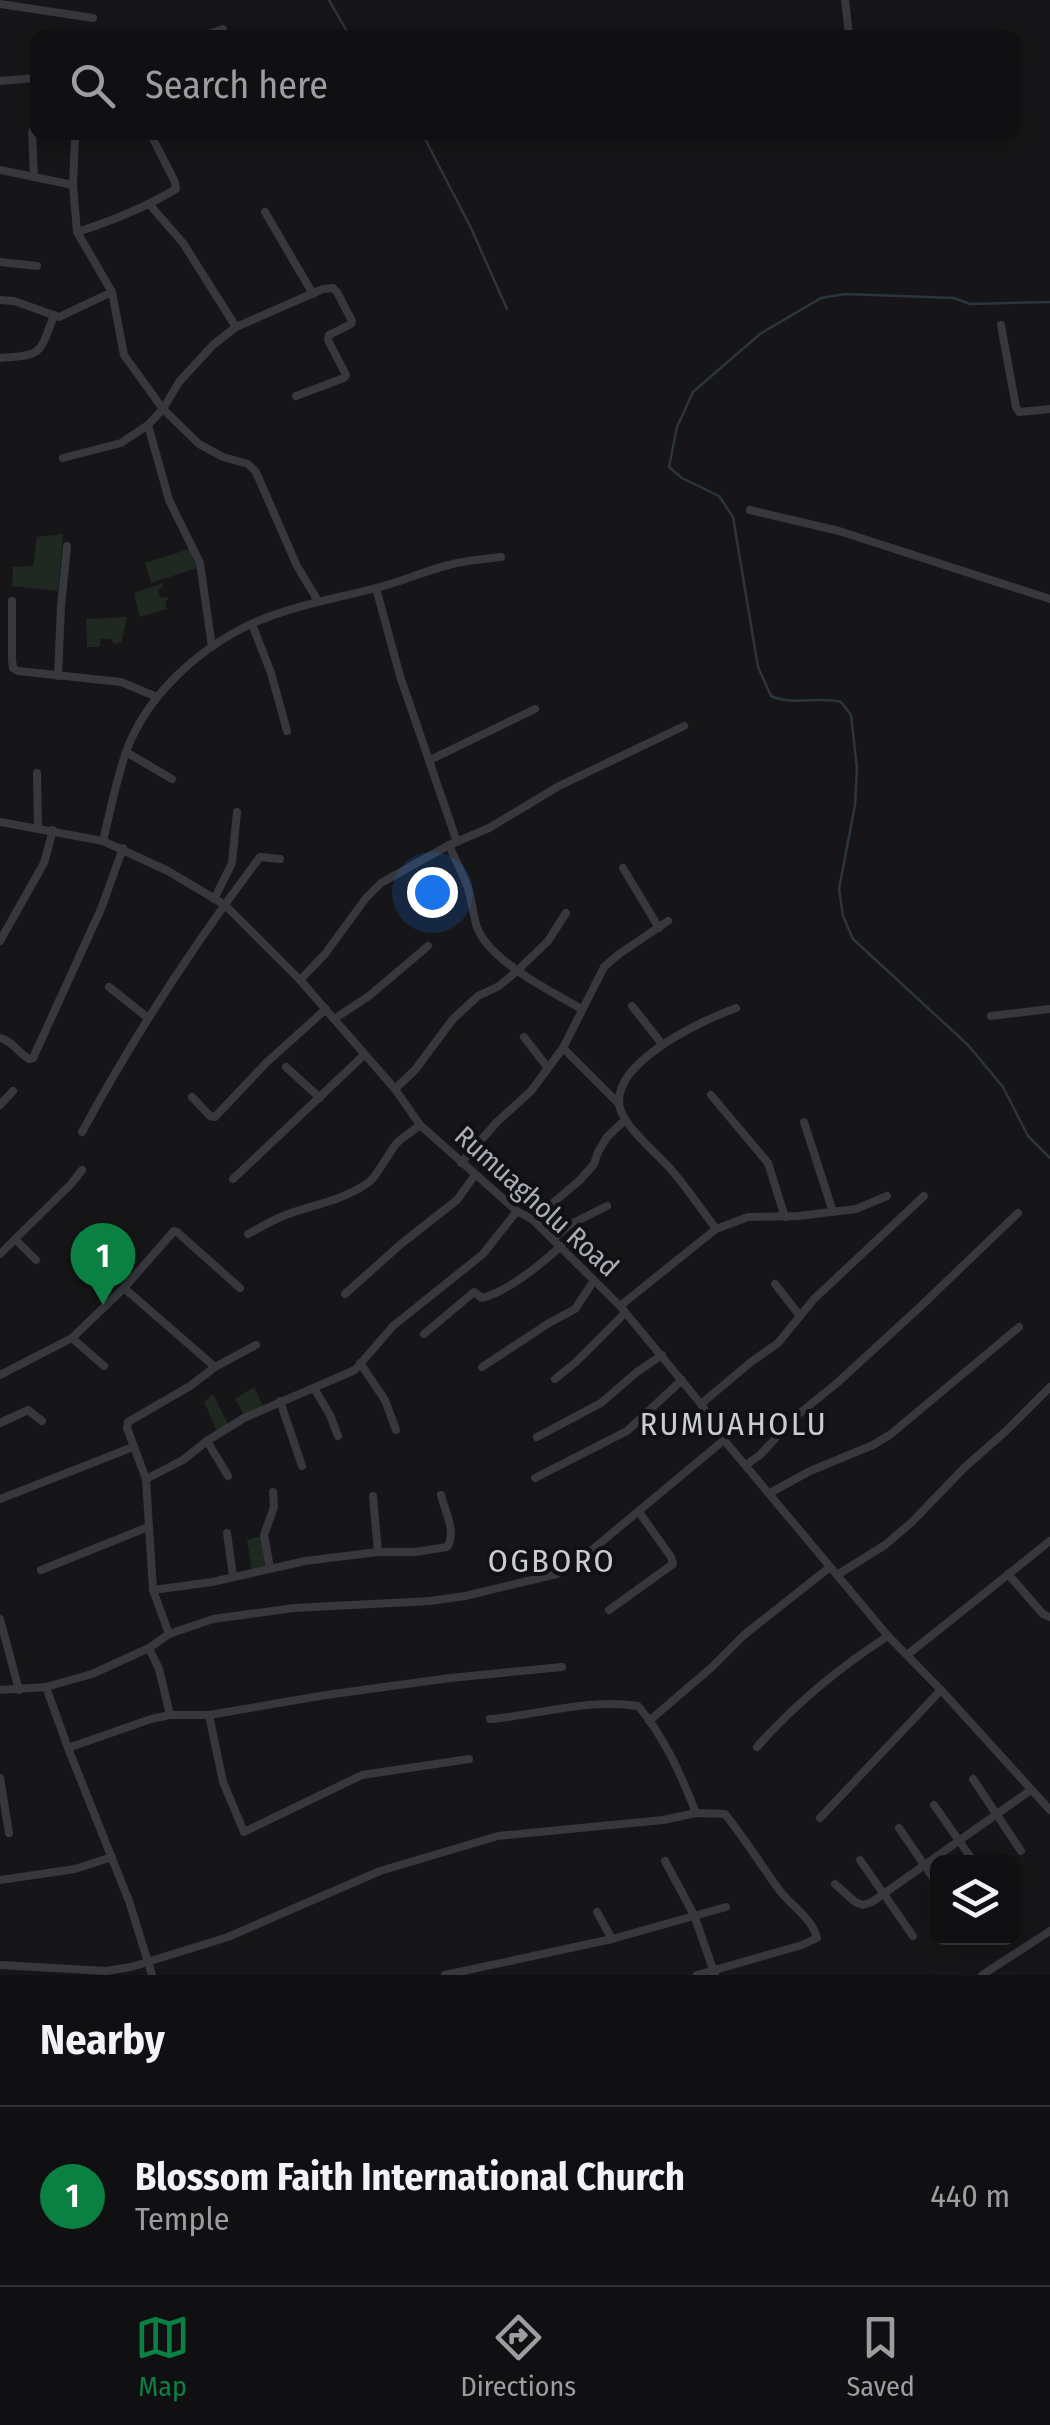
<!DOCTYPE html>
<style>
body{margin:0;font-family:"Fira Sans Condensed",sans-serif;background:#19191b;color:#f1f3f6}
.controls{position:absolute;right:30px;bottom:30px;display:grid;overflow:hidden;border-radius:15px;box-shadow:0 5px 25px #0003}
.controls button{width:90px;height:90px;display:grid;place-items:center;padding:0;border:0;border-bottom:2px solid #303032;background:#101012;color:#f1f3f6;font:50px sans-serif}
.you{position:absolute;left:432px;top:892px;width:35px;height:35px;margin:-25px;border:8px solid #fff;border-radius:50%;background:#1a73e8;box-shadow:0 0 0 15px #1a73e833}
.badge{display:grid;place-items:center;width:65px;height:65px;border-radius:50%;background:#0b8043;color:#fff;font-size:32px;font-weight:700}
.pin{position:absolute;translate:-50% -82px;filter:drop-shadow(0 2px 5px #0008)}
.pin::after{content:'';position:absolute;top:52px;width:35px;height:30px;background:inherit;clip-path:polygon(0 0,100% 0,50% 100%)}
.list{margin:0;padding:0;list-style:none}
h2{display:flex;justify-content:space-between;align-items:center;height:130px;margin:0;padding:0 40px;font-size:42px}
h2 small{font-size:32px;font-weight:400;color:#9c9d9f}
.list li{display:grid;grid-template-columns:65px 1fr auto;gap:30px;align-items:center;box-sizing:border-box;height:180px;padding:0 40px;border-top:2px solid #303032}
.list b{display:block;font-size:38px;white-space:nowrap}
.list p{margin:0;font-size:32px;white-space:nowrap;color:#9c9d9f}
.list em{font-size:32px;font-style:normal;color:#9c9d9f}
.icon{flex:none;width:55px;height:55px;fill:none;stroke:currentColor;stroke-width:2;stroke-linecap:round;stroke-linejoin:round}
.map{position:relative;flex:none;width:1050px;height:1975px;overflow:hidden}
.search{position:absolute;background:#101012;box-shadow:0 5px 25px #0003;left:30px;right:30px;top:30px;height:110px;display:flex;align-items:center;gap:25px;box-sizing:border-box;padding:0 35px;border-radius:15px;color:#9c9d9f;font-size:38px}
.sheet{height:310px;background:#101012}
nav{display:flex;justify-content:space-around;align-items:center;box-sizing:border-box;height:140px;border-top:2px solid #303032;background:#101012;font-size:28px;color:#9c9d9f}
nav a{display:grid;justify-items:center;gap:5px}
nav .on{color:#0b8043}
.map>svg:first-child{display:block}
</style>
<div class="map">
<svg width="1050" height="1975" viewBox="0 0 1050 1975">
<rect width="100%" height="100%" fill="#161618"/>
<g fill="#202822">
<polygon points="63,534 58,591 12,586 13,567 33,566 37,537"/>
<polygon points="189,549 197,568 151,583 145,563"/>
<polygon points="163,583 162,588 158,590 161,598 167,597 168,599 165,602 167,609 140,617 134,593"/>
<polygon points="127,617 122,641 115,645 111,639 101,639 99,647 87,647 86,619"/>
<polygon points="254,1387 264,1408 245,1416 235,1399"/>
<polygon points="213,1394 229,1426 217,1431 204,1402"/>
<polygon points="262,1536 265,1566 252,1570 247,1540"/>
</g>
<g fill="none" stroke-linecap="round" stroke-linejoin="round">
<g stroke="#2c353d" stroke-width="2.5">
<polyline points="329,0 349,35"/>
<polyline points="423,135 471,228 507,309"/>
<path d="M1050 302 970 304 954 298 845 294 821 298 760 334 693 392 677 427 669 467 682 478 719 496 733 517 758 667 771 696C794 706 817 696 841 702L851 715 857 768 855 805 839 889 843 916 853 939 968 1045 1003 1087 1028 1136 1050 1158"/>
</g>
<g stroke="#37383d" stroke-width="8">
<polyline points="845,0 849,35"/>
<polyline points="0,4 93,18"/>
<polyline points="206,35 223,29"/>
<polyline points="0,81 35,78"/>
<polyline points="32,132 34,176"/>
<polyline points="75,137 73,185 77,232 112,292 124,355 163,409 199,444 223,457 248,464 256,472 297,566 318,601"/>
<polyline points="0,170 73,185"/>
<polyline points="150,205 183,243 236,327"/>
<polyline points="265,212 313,294"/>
<path d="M77 232C112 221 144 208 176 189L175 182 151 135"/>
<polyline points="0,262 37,266"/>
<polyline points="0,300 14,301 59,317 112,292"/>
<polyline points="1001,325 1016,407 1019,412 1050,409"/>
<path d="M0 358C43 355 39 355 54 315"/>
<polyline points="148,425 169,500 200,563 212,647"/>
<polyline points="63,458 121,443 148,425 163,409 179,382 213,345 236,327 323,289 333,288 337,292 352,321 351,324 329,335 328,340 346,375 344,378 296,396"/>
<polyline points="750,510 839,531 1050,599"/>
<polyline points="376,588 400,676 457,842"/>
<polyline points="12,601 12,660 13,668 18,671 121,682 157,697"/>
<polyline points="252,624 271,673 287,731"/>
<polyline points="58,676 61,607 67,546"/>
<polyline points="126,752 172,779"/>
<polyline points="430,760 535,709"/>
<polyline points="37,773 38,828"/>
<polyline points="0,822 103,841 168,871 225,905 300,980 395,1089 420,1125 517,1211 533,1220 620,1306 701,1404 724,1440 888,1636 941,1690 1050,1810"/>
<path d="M103 841C110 812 116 781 126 752 146 696 198 649 251 624 291 606 334 599 376 588 401 582 424 571 449 565 466 560 484 559 501 557"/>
<path d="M449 845C455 859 463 874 468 888 472 901 473 915 477 927 489 961 552 992 582 1009"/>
<polyline points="623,868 659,928"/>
<polyline points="214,899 232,863 237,812"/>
<polyline points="0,941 44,863 53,830"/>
<polyline points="300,980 325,954 366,898 381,883 449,845 489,828 559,786 684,726"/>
<polyline points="109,987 148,1018"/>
<polyline points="632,1006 662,1044"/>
<polyline points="991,1016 1050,1009"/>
<polyline points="334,1019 369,996 428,946"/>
<polyline points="524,1037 548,1068"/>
<path d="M0 1038C11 1040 19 1053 29 1059L33 1058 101 909 123 848"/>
<polyline points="563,1048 619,1104"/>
<polyline points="286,1067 320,1098"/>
<polyline points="395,1089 415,1070 453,1019 478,996 499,986 517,971 548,941 566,913"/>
<polyline points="711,1095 768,1163 785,1217"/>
<polyline points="192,1097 210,1116 215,1117 266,1063 326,1009"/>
<polyline points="0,1105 13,1091"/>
<polyline points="804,1122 833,1212"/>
<path d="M82 1132C134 1036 194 944 260 857L280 859"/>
<polyline points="461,1163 497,1122 531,1091 563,1048 604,967 619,954 668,921"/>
<polyline points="233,1179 364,1055"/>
<polyline points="533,1220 580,1180 594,1164 598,1152 607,1137 625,1120"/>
<path d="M716 1229C702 1210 689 1191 674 1173 660 1155 626 1130 620 1108 609 1063 703 1020 736 1008"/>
<path d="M248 1234C259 1228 271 1221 283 1216 311 1205 343 1201 369 1182 377 1176 388 1154 396 1144 402 1137 412 1132 420 1125"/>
<polyline points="553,1239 571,1224 607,1206"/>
<polyline points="16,1240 36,1260"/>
<polyline points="0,1254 71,1184 82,1170"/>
<polyline points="775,1284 800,1316"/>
<polyline points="124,1288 215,1367"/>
<polyline points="345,1294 401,1244 457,1200 475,1175"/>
<polyline points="620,1306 716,1229 748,1217 798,1216 856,1209 887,1196"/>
<path d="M424 1334 474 1292 482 1298C509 1291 540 1265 561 1246"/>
<polyline points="72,1338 104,1366"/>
<polyline points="360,1363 385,1400 396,1430"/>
<polyline points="482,1367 549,1323 575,1309 593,1282"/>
<polyline points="0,1375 72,1338 124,1288 174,1231 177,1232 240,1288"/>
<polyline points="555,1379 576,1362 625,1313"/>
<polyline points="314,1388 330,1415 338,1436"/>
<polyline points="280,1401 302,1466"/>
<polyline points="701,1404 751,1362 778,1343 814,1299 924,1196"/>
<polyline points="0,1423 28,1410 42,1421"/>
<polyline points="537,1437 601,1403 637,1372 662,1355"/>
<polyline points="207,1441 228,1476"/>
<polyline points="746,1465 760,1455 795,1417 837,1383 921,1306 1018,1213"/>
<polyline points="535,1478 627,1431 682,1380"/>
<polyline points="146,1479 183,1460 207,1441 244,1418 355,1370 393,1326 483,1254 517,1211"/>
<polyline points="770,1493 810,1471 873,1445 891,1434 1019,1327"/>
<polyline points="373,1496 378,1552"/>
<polyline points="0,1499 133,1447"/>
<polyline points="227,1533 233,1576"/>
<polyline points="270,1568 264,1535 274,1507 273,1492"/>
<polyline points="41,1570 148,1527"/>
<polyline points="1008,1574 1043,1614 1050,1617"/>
<polyline points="837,1575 885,1545 912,1522 964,1468 1007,1430 1050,1387"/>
<path d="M153 1590 212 1582 305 1561 378 1552H415L447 1547C457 1533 445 1511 441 1495"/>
<polyline points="609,1610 673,1564 671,1557 639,1512"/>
<polyline points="0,1619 19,1690"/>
<polyline points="169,1634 153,1590 146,1479 127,1428 128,1422 190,1386 215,1367 256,1345"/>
<polyline points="149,1648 159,1669 170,1715"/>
<polyline points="907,1655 1050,1541"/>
<polyline points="46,1687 68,1748 129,1901 152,1975"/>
<polyline points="0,1690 46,1687 92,1674 149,1648 169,1634 213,1619 294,1608 430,1601 465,1596 557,1574 587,1554 724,1440"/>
<polyline points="209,1715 223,1782 244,1832 362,1775 469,1759"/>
<path d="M490 1719C539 1715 588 1698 638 1706 664 1736 682 1777 696 1813"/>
<polyline points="649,1721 712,1667 744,1635 830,1567"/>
<path d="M757 1747C795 1704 840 1667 888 1636"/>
<polyline points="68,1748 151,1719 170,1715 209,1715 326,1695 450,1678 562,1667"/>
<polyline points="0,1778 9,1833"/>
<polyline points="973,1779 1021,1851"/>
<polyline points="934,1805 974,1862"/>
<polyline points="820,1818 941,1690"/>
<polyline points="899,1828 938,1885"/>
<polyline points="860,1860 913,1936"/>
<polyline points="665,1861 694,1915 715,1975"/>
<polyline points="0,1880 75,1869 112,1857"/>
<polyline points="835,1884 855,1902 863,1905 872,1902 1031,1790"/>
<polyline points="597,1912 612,1939"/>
<path d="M0 1965 106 1971 131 1967 228 1937 380 1871 498 1836 663 1820 696 1813 725 1814C744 1838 760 1863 777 1887 790 1906 811 1916 817 1938L802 1945 697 1975"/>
<polyline points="445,1975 612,1939 726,1907"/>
<polyline points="982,1975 1050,1931"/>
</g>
</g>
<g text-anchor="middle" stroke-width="8" stroke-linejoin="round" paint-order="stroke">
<g font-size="28" fill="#a8adb8" stroke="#111113">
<text transform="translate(537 1201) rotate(42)" y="10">Rumuagholu Road</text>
</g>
<g font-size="32" letter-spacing="2.5" fill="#c9ccd4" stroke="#111113">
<text x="734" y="1435">RUMUAHOLU</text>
<text x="552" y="1572">OGBORO</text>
</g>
</g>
</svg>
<div class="controls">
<button><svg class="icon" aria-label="layers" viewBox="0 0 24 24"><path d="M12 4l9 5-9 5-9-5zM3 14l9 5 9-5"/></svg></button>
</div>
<div class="you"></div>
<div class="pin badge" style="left:103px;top:1305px">1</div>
<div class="search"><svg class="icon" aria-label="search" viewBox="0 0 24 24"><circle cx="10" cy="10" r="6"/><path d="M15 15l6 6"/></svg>Search here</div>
</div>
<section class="sheet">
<h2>Nearby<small></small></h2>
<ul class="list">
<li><span class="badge">1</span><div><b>Blossom Faith International Church</b><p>Temple</p></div><em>440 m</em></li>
</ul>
</section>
<nav>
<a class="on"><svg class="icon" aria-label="map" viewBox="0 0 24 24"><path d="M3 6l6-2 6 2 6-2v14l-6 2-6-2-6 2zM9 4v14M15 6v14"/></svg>Map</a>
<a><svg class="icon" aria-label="directions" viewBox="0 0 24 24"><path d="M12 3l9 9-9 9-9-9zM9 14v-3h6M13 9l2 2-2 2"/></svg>Directions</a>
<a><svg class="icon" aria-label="saved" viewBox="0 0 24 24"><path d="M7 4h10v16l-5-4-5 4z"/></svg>Saved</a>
</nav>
